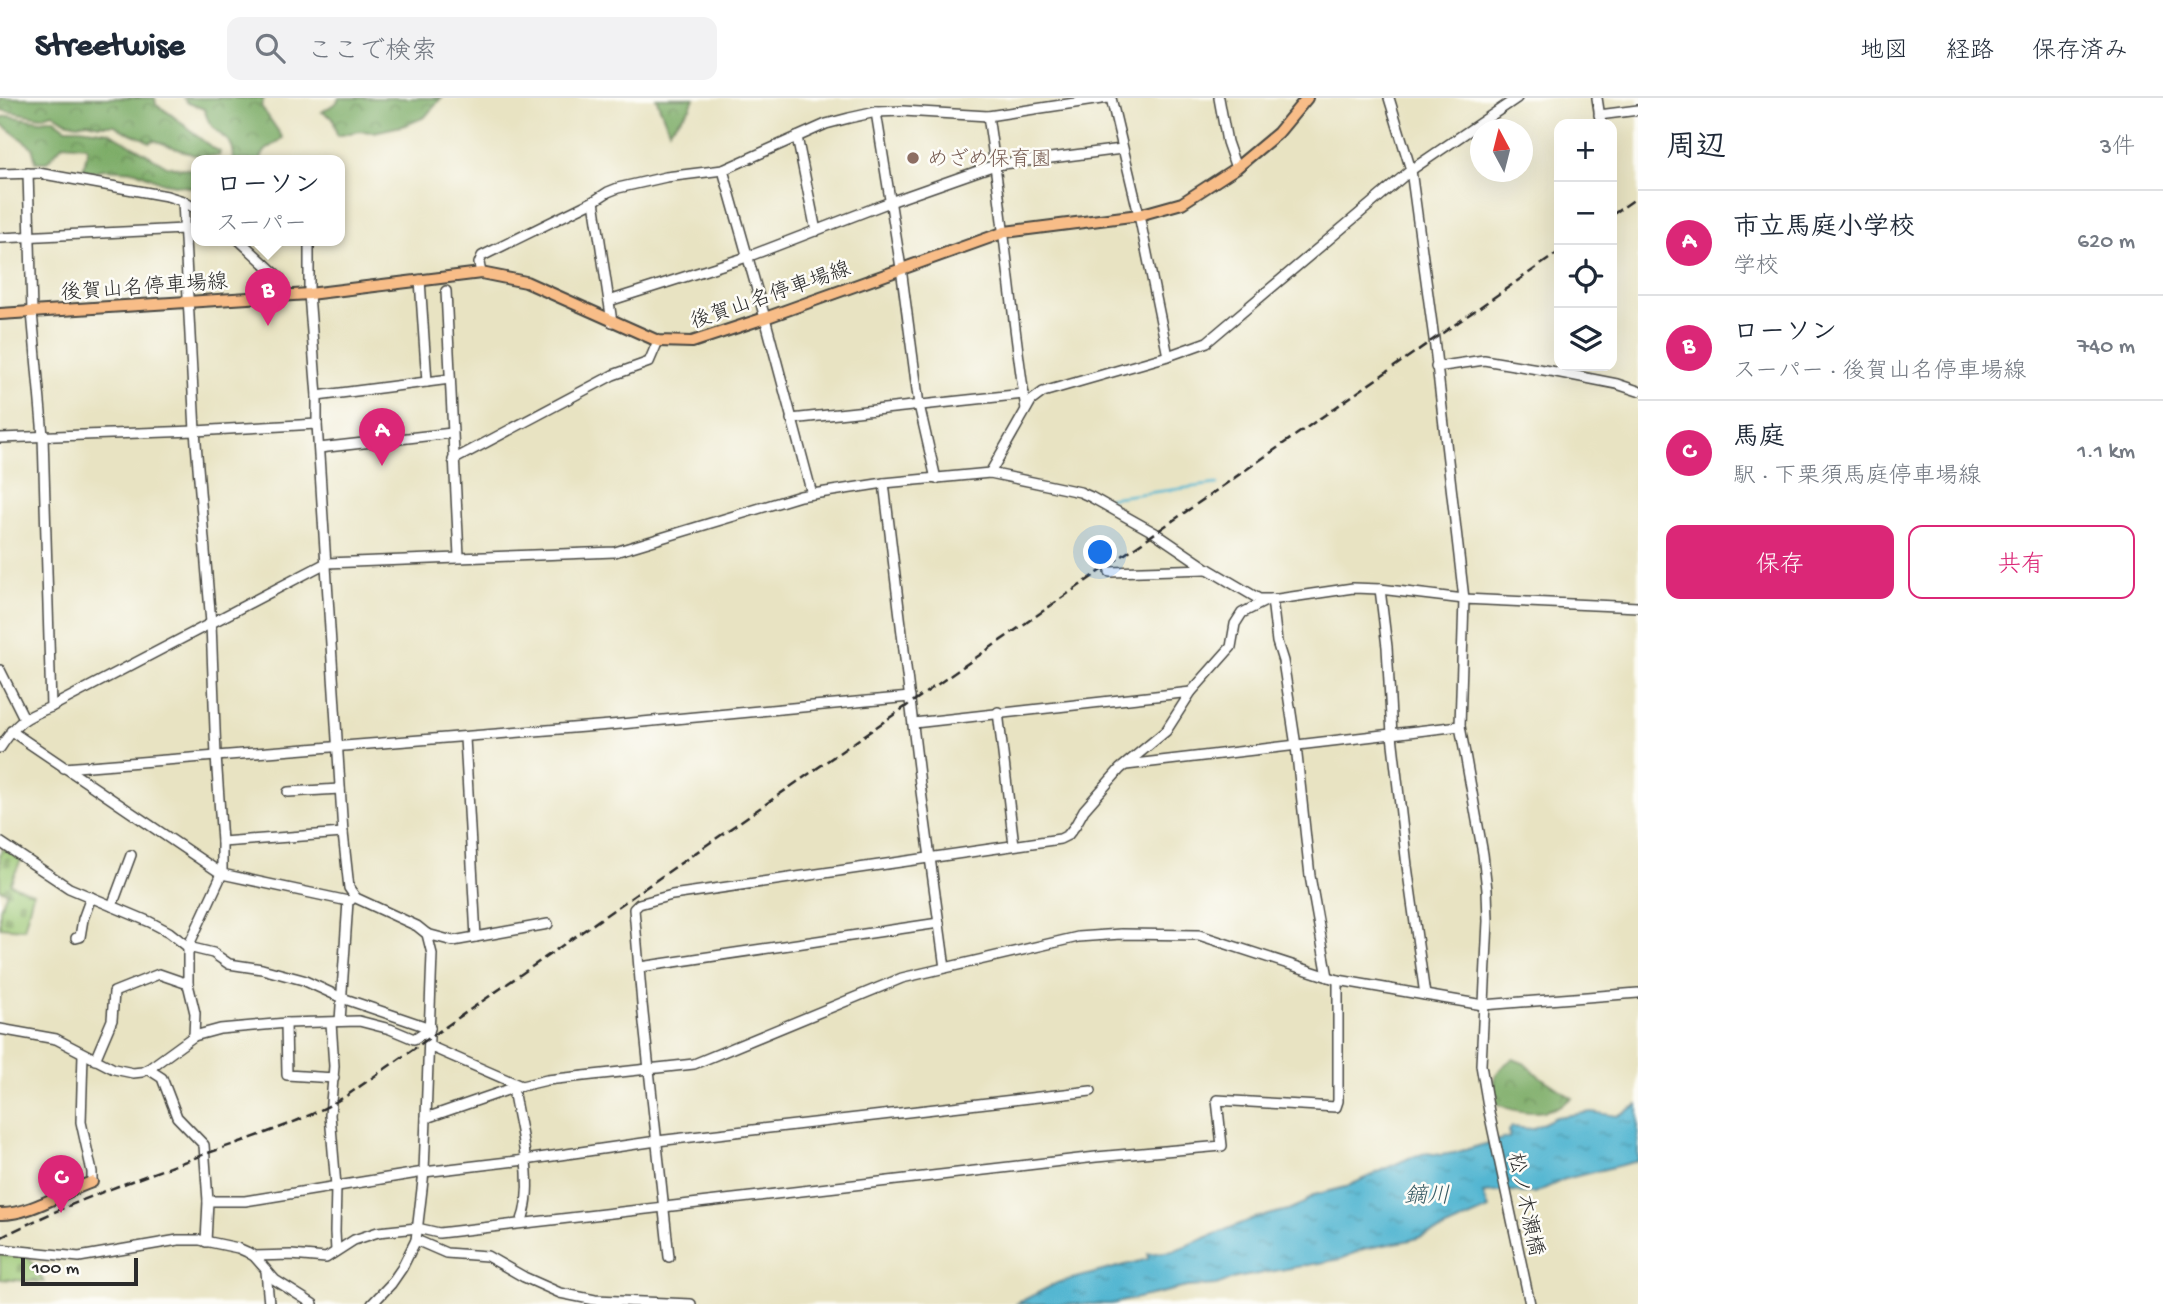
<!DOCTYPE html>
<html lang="ja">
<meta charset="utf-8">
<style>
body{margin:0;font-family:"Gochi Hand","Klee One",sans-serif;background:#f2f2f3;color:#1f2937}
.controls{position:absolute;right:21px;top:21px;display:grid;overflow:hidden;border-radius:14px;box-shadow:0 7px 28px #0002}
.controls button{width:63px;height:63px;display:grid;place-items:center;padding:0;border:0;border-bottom:2px solid #e0e1e3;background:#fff;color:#1f2937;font:35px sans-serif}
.compass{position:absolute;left:1470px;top:21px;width:63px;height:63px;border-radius:50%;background:#fff;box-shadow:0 7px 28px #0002;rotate:353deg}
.scale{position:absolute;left:21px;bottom:18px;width:117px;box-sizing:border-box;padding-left:7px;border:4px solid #2b2b2b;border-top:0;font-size:19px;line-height:24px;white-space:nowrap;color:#2b2b2b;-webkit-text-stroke:5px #fdfcf7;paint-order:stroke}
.you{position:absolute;left:1101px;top:455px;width:24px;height:24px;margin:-18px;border:5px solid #fff;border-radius:50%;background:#1a73e8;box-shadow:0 0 0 10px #1a73e833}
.badge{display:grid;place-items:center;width:46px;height:46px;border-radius:50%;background:#db2777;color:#fff;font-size:23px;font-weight:700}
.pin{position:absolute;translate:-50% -58px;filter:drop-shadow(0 2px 4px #0008)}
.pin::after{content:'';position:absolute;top:37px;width:24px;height:21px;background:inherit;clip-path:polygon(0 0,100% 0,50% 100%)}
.popup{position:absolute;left:191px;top:57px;width:154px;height:91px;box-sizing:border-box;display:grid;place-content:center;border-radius:14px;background:#fff;filter:drop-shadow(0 2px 5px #0005);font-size:23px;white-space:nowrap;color:#747a83}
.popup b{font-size:26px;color:#1f2937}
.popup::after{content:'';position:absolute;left:50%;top:100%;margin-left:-14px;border:14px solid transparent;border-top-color:#fff}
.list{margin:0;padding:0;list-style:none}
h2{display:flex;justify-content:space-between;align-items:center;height:91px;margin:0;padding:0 28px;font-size:30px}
h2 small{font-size:23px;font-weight:400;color:#747a83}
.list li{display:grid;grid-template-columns:46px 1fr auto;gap:21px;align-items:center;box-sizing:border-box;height:105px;padding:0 28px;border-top:2px solid #e0e1e3}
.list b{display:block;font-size:26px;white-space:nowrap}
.list p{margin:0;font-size:23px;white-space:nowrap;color:#747a83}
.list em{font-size:23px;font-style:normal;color:#747a83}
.actions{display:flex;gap:14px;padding:21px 28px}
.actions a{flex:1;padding:16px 0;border:2px solid #db2777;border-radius:14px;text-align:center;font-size:24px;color:#db2777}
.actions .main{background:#db2777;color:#fff}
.icon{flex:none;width:38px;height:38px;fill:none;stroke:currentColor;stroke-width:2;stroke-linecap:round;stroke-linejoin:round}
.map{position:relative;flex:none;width:1638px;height:1206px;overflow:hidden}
header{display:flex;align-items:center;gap:42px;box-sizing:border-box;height:98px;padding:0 35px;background:#fff;border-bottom:2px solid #e0e1e3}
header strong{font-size:33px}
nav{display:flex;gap:38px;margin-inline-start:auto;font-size:24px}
.search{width:490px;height:63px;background:#f2f2f3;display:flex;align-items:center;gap:18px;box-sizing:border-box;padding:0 24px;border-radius:14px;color:#747a83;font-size:26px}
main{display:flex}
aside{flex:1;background:#fff}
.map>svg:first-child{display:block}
</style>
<header>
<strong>Streetwise</strong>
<div class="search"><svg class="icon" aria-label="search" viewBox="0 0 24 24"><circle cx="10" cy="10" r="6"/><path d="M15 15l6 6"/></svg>ここで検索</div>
<nav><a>地図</a><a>経路</a><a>保存済み</a></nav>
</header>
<main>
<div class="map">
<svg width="1638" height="1206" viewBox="0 0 1638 1206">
<defs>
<pattern id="forest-crowns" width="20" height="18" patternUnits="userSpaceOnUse" patternTransform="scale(1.75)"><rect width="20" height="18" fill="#7cac66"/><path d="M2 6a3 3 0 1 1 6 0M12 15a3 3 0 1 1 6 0" fill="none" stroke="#668c54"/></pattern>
<pattern id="cemetery-stones" width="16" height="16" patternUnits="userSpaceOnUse" patternTransform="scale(1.75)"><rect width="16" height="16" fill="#9bc775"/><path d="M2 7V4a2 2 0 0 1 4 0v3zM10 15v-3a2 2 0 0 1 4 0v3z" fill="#7fa260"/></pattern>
<pattern id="water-ripples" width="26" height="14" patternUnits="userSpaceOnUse" patternTransform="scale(1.75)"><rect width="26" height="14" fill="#53b6d1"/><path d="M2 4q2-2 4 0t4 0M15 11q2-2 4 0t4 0" fill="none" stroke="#4594aa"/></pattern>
</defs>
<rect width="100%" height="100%" fill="#fdfcf7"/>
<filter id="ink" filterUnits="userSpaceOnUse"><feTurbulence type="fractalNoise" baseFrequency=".0143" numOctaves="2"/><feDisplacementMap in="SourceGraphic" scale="14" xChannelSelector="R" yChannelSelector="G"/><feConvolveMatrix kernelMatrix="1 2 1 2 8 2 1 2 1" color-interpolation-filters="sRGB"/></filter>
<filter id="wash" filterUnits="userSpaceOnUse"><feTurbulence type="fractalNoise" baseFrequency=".00686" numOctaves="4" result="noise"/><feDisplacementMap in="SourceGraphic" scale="28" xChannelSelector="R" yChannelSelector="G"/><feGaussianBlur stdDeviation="1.57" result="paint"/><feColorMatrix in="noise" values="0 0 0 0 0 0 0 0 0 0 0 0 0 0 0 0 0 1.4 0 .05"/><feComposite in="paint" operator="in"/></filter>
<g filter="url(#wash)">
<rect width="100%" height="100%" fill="#e8e3c2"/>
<g fill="url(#forest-crowns)" stroke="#546c48" stroke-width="2">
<path d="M0 0H155L156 7C181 20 195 41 220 54L219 58 194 57 154 42 149 44C138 36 125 36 115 27H99L88 24 77 26 65 23 53 15 41 19 0 12Z"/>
<path d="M184 0H264L261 8 283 40 265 53 260 62H233C236 41 223 42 212 28 208 24 206 17 204 11L188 5Z"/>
<polygon points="339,0 441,0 425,19 406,27 374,34 359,33 337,38 333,20 322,14 337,4"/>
<polygon points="656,0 694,0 690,10 669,32"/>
<polygon points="8,18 41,23 54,21 66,30 80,30 109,34 167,68 196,72 196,90 163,85 136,73 104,71 91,74 83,72 88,51 86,48 63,46 47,64 36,64 32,49 0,25 0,20"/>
<path d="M1513 961 1526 966 1539 978 1572 1000C1567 1003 1562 1007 1557 1009 1537 1018 1511 1014 1494 1004 1490 984 1495 971 1513 961Z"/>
</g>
<g fill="url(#cemetery-stones)" stroke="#637950" stroke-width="2">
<polygon points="3,750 21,762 10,786 33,795 24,831 0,829 0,811 7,794 0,791 0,756"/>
<polygon points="0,1152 28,1158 44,1184 0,1181"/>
</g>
<polygon fill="url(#water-ripples)" stroke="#3f707e" stroke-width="2" points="1638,1007 1638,1063 1565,1081 1535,1095 1522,1095 1515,1093 1483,1095 1489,1111 1439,1133 1411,1142 1363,1151 1341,1161 1236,1180 1216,1187 1187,1189 1111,1206 1016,1206 1057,1185 1148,1161 1148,1156 1173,1153 1255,1120 1288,1112 1304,1105 1314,1097 1346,1089 1409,1060 1426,1055 1441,1057 1454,1055 1510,1039 1508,1034 1512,1029 1532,1031 1556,1019 1592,1014 1617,1018"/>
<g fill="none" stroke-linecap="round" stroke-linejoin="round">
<polyline stroke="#53b6d1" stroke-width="2.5" points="1108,400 1217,386"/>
</g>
</g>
<g filter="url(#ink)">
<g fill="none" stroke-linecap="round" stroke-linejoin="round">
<g stroke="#474742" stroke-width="12">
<g id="minor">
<polyline points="1111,0 1139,117 1168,258"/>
<polyline points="1219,0 1227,44 1236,70"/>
<polyline points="1597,0 1601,26"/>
<polyline points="876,14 901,170 919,307 936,381"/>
<polyline points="1599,17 1638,12"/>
<path d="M988 18C1003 115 1011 213 1026 311"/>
<polyline points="797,39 816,133"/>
<polyline points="723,72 765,220 812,396"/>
<polyline points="28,75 32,214 43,338 51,609"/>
<polyline points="0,76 38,75 167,98 183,103 196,111"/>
<polyline points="183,103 195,333 211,525 216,658 222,744 222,776 188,849 188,886 195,915 194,938"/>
<polyline points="594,103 612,224"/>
<polyline points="0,140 184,131"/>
<polyline points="239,142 280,180"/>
<polyline points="309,142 309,196 317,298 317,326 343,735 349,790 356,800 417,828 427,836 432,856 424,1074 416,1142 402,1170 391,1186 372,1206"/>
<polyline points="481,175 479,165 482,158 594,103 608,94 618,90 666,79 723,72 826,26 849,20 876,14 903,13 988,18 1108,0"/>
<polyline points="420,182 427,284"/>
<polyline points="446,193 459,458"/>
<polyline points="609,203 747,159 890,104 995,67 1122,51"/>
<polyline points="1436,269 1484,262 1556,274 1617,286 1638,293"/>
<polyline points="317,298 450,281"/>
<polyline points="791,321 1024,296"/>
<polyline points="0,340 195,333 317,326"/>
<polyline points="319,350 452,335"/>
<polyline points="453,362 613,277 649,264 658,243"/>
<polyline points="990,375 1031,303 1043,294 1168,258 1207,244 1411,72 1517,0"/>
<polyline points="884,385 920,686 945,870"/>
<polyline points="1110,474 1208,471"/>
<polyline points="1380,491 1387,549 1392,637 1407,768 1425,897"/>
<polyline points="1272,501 1277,544 1283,563 1296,648 1310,778 1328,879"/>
<polyline points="0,572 24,620"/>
<polyline points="998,614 1014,747"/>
<polyline points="914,625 1191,594"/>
<polyline points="11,633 222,776 348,803"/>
<polyline points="465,640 476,839"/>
<path d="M0 650C17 624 23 620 51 609L326 465 615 454 800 398 884 385 990 375 1080 394 1091 399 1155 435 1208 471 1259 501H1278L1353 490 1380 491 1464 501 1434 241 1411 72 1389 0"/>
<polyline points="1126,667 1460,628"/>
<polyline points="64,670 610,627 910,599"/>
<polyline points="288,694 340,691"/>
<polyline points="0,744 69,790 150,824 169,834 188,849 213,855 229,866 262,871 303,882 342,900 430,930"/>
<polyline points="222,744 343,735"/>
<polyline points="112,808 131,757"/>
<polyline points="427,836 453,843 548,826"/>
<polyline points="76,840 80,839 83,821 91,799"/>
<polyline points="640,869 939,825"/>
<polyline points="340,923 348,803 351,802"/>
<polyline points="286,925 287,977 334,980"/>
<polyline points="331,925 334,968 330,1017 336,1088 335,1134 336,1153"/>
<polyline points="0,931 56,941 114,971 133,975 142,974 150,970 194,938 220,931 286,925 359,923 390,931 414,941 430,930"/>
<polyline points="429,948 521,988"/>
<polyline points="83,956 81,1024 92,1074 92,1084"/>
<polyline points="95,962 112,922 114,894 159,876 188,886"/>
<polyline points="148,971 162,980 177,1019 204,1047 208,1103 206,1144"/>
<path d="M513 990C519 1031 537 1085 521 1125"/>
<polyline points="426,1020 513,990 547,982 694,966 902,880 1078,839 1121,836 1199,837 1338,882 1483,907 1638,895"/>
<polyline points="208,1103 245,1103 424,1074 525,1062 657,1043 1091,993"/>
<polyline points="416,1142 446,1155 487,1158 524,1179 560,1195 595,1202 691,1206"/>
<polyline points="0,1151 79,1159 178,1142 200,1142 238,1150 247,1154 254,1158 275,1182 313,1206"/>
<polyline points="254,1158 291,1157 326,1160 354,1142 378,1134 417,1130 439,1135 1096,1059 1222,1048 1217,1002 1336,1009 1338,1003 1338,882"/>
<polyline points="669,1159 642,906 634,811 639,806 672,797 1060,741 1068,737 1075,728 1084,712 1120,671 1166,633 1191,594 1231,549 1235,526 1242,515 1268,502"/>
<polyline points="266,1173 269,1206"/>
<polyline points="1530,1206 1489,1014 1481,967 1488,823 1487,792 1483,756 1460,628 1464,501 1638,509"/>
</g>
</g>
<g stroke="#474742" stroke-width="14">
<g id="major">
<polyline points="0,216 309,196 481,175 526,184 658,243 692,244 765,220 1005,134 1139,117 1182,105 1236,70 1278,35 1307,0"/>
<path d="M0 1116C29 1117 63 1094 92 1084"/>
</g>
</g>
<use href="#minor" stroke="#fff" stroke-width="9"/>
<use href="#major" stroke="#f8bd88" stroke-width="10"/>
<g stroke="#2b2b2b" stroke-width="2.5" stroke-dasharray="10 5" stroke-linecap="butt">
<polyline points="1612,117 1638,99"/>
<path d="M0 1140C67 1105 137 1081 208 1055 254 1039 303 1024 346 998L1559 154"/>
</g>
</g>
</g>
<circle fill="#8d6e63" stroke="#fdfcf7" stroke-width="2.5" cx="913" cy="60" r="7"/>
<g text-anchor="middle" stroke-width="5" stroke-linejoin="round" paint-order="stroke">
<g font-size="21" fill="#785e54" stroke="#fdfcf7" text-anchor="start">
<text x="927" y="67">めざめ保育園</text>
</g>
<g font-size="21" fill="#2b2b2b" stroke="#fdfcf7">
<text transform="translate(144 188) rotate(-4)" y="7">後賀山名停車場線</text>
<text transform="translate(770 196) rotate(-19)" y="7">後賀山名停車場線</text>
<text transform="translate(1527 1106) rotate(78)" y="7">松ノ木瀬橋</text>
</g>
<g font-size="23" font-style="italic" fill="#395c65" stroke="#fdfcf7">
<text x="1427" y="1104">鏑川</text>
</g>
</g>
</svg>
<div class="controls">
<button>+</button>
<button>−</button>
<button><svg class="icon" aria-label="locate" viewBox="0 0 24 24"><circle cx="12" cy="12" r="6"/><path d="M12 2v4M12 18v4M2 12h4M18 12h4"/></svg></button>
<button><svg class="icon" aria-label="layers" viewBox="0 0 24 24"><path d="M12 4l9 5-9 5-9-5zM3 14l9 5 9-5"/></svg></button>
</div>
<svg class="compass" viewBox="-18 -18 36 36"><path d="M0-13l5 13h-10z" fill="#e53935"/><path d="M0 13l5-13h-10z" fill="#747a83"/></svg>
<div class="scale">100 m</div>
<div class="you"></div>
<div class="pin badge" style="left:382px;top:368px">A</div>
<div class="pin badge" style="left:268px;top:228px">B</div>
<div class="popup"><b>ローソン</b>スーパー</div>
<div class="pin badge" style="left:61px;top:1115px">C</div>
</div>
<aside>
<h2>周辺<small>3件</small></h2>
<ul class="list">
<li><span class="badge">A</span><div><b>市立馬庭小学校</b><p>学校</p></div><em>620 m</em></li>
<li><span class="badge">B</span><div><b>ローソン</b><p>スーパー · 後賀山名停車場線</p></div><em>740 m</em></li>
<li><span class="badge">C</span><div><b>馬庭</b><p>駅 · 下栗須馬庭停車場線</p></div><em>1.1 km</em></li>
</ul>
<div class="actions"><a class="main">保存</a><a>共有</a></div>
</aside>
</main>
